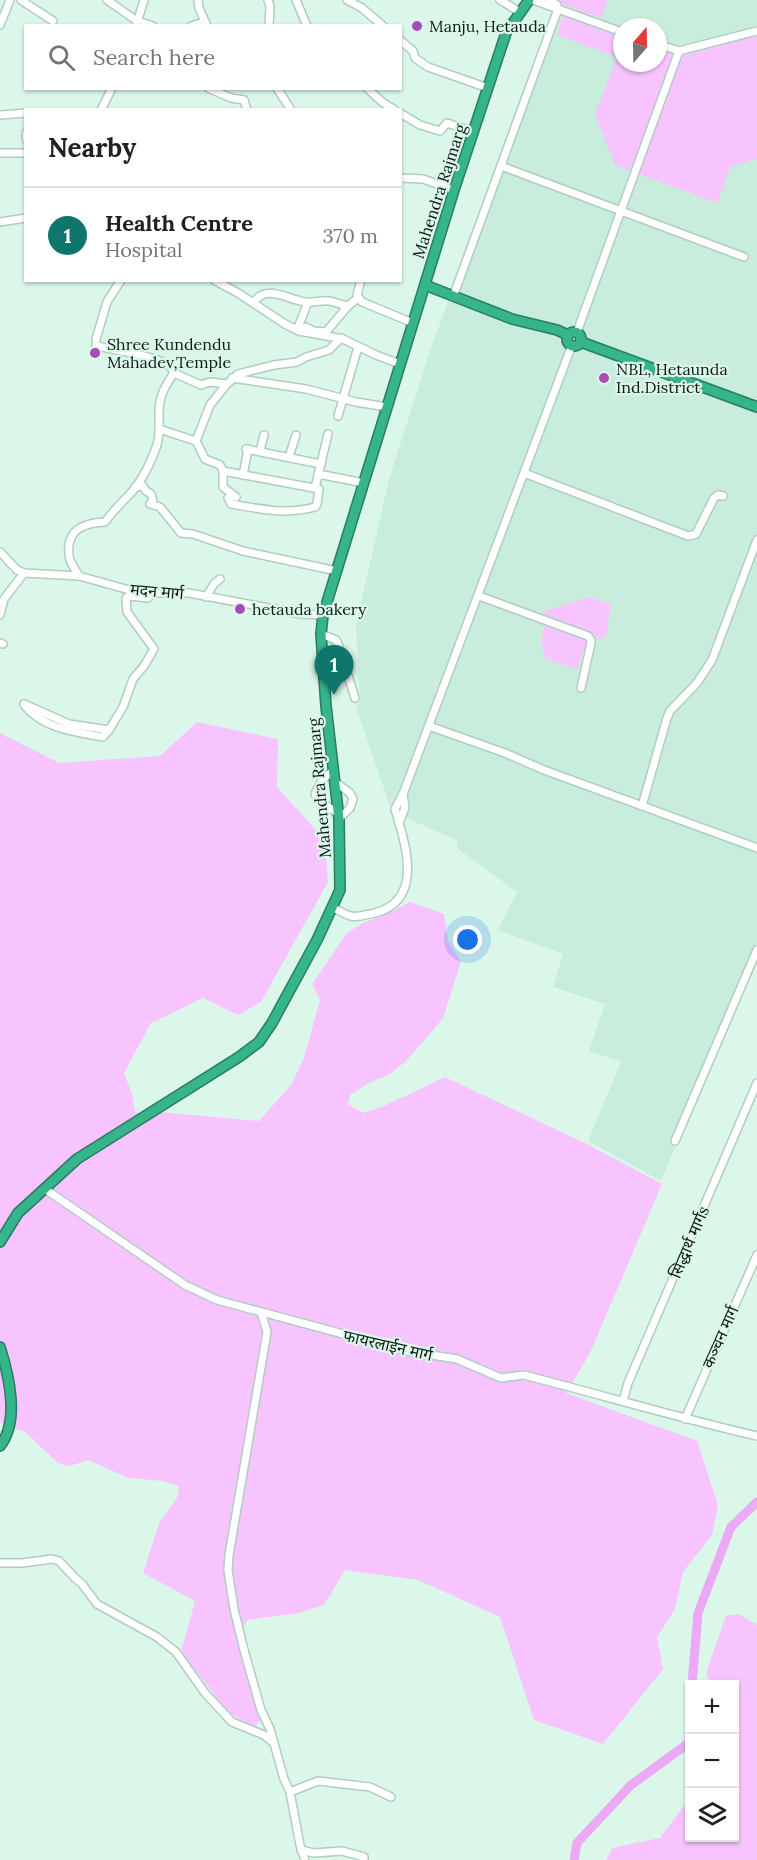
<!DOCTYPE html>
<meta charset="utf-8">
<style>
body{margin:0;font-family:Lora,"Noto Sans Devanagari",serif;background:#f6f6f6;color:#202124}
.controls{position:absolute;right:18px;bottom:18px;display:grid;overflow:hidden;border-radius:0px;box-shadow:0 2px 4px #0004}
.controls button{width:54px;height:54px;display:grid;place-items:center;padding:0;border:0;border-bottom:2px solid #e0e0e0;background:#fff;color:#202124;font:30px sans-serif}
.compass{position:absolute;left:613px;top:18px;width:54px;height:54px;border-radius:50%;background:#fff;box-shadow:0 2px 4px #0004;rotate:20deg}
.you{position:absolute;left:468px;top:940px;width:21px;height:21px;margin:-15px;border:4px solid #fff;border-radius:50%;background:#1a73e8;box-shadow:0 0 0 9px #1a73e833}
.badge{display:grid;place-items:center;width:39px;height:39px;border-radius:50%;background:#0f766e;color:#fff;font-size:20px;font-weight:700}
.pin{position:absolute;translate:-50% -50px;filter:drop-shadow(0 2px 3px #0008)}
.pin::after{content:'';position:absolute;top:32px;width:21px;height:18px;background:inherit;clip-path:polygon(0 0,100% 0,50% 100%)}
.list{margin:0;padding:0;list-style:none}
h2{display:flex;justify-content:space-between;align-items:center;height:78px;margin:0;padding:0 24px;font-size:26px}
h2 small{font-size:20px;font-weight:400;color:#757577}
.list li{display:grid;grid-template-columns:39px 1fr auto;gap:18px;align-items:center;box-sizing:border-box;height:96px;padding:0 24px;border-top:2px solid #e0e0e0}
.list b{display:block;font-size:22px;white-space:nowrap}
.list p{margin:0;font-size:20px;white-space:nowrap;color:#757577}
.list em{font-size:20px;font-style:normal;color:#757577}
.icon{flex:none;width:33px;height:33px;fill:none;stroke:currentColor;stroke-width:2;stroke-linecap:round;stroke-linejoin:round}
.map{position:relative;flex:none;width:757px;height:1860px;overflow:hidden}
.search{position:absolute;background:#fff;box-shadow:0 2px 4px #0004;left:24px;top:24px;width:378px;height:66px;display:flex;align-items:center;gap:15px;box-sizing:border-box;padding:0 21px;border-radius:0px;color:#757577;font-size:22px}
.panel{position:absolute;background:#fff;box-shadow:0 2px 4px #0004;left:24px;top:108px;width:378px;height:174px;border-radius:0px}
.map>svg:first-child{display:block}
</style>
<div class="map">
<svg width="757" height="1860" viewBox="0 0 757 1860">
<rect width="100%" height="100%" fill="#dbf7ea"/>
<path fill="#c8eddd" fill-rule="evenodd" d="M573 0H757V951L661 1181 588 1141 621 1062 589 1051 605 1004 553 987 563 954 498 930 517 892 457 848V840L392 812 356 707 360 703 356 625 389 479 431 348 557 8ZM622 27H658V63H622Z"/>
<g fill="#f8c4ff">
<polygon points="551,0 608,0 601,18"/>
<polygon points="564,13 622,34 622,63 658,63 658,48 682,56 757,35 757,159 731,166 717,203 615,165 595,114 617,57 557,35"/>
<polygon points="590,597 611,605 606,635 603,639 590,635 577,669 557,663 545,657 541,641 545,625 544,611"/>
<polygon points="197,722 278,739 277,787 325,840 328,882 261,1002 238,1015 203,998 151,1023 124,1073 133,1097 134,1109 143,1121 159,1112 259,1121 291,1085 304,1058 320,1000 312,984 347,933 363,923 387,914 410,902 444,914 448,941 461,962 443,1018 428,1036 405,1062 389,1075 371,1082 350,1095 348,1104 363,1113 384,1106 445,1077 587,1144 662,1184 590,1353 566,1393 697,1441 718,1505 712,1535 683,1572 675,1609 657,1637 663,1669 603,1744 534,1720 500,1617 418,1580 345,1570 324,1605 299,1613 247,1620 237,1643 261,1719 255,1727 229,1713 181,1652 195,1601 143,1573 159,1524 178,1496 179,1486 163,1481 129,1478 88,1460 70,1466 58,1463 24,1431 5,1426 0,1421 0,733 59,763 160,756"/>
<polygon points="739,1614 757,1625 757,1860 606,1860 612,1848 660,1838 689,1799 690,1838 734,1838 734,1684 711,1684 706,1673 726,1616"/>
</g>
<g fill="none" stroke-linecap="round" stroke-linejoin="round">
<g stroke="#ecaaf6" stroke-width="9">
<polyline points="692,1684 698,1613 731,1527 757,1502"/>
<polyline points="574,1860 577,1843 631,1785 690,1742"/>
</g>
<g stroke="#b1cdc1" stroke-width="10">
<g id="minor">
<polyline points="21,0 53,21"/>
<polyline points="107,0 137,21 153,26"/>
<polyline points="198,0 199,8 207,26"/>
<polyline points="268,0 270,6 269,26"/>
<polyline points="296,0 307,26"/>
<polyline points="347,0 362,8 383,26"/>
<polyline points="500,0 520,12"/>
<polyline points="533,0 558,9 557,5 549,0"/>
<polyline points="0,25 10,0"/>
<polyline points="136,26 144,0"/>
<polyline points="191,26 205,22"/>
<polyline points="400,40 413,51 415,58 428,67 488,88"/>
<polyline points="658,44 679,51 757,31"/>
<polyline points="208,88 231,98 244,100 247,110"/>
<polyline points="277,88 291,110"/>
<polyline points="367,88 382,102 395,110"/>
<polyline points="101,110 112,88"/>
<polyline points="400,113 420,125 440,131 447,123 473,132"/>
<polyline points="0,115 26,113"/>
<polyline points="26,133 26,139"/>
<polyline points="0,153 26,153"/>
<polyline points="501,166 744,257"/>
<polyline points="400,178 423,179 454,190"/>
<polyline points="0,222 26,218"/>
<polyline points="214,280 238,293 285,324 299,331 343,339 376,355 400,364"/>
<polyline points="361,280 357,295 362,302 413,323"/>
<polyline points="453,297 558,9 622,32"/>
<path d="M253 303C267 283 287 300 306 302 313 303 322 300 329 301 336 302 341 305 348 306L358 298"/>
<polyline points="297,330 306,327 313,331 326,332 348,306"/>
<polyline points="297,330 308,302"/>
<polyline points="577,332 679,51"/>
<polyline points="174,373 201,385 210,382 227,384 238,374 274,365 297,362 306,357 329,350 341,338"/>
<polyline points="232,378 306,389 356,402 387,407"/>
<polyline points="338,416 358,347"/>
<polyline points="159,429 196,441 205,459 220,465 223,471 223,487 236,497"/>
<polyline points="196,441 210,405 227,384"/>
<polyline points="246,449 321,464"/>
<polyline points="260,451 264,435"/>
<polyline points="289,457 296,435"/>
<path d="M223 471 319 489 317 504 315 507C286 515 260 509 231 504L228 498 235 496"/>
<polyline points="524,473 688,536 696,534 714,498 718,495 723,496"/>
<polyline points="318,474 364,483"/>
<polyline points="243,475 248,449"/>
<polyline points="135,487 143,486 146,491 151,494 153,501 150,504 160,507 181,533 193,534 243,551 337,571"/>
<polyline points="315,488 328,434"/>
<polyline points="0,552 17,570 24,573 79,576 133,591 152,593 189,593 301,614 323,615"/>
<path d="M79 576C76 570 69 562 69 555 66 530 83 523 105 522 113 511 120 504 130 494 142 481 151 462 157 445 160 435 159 426 159 417 158 399 164 387 174 373 173 371 170 366 168 365 156 356 112 349 96 346V339L107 302 121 280"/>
<polyline points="479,596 588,636 591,640 591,643 581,688"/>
<polyline points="206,597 214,584 220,579"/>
<polyline points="0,615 4,599 24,573"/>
<polyline points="321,634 336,640 338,644 355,698"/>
<polyline points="0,643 3,644"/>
<polyline points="24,704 69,724 109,730 123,707 133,679 144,666 154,649 127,612 126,598 129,596 148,598 152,593"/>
<path d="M25 706C44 729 76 732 103 737L109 730"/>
<polyline points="429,726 505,753 544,770 757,848"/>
<polyline points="334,770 322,780 315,794 318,800 339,814"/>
<polyline points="335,782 350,793 353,799 350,808 339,819"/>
<polyline points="642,806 667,718 670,711 697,683 712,660 757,540"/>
<polyline points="399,823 405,808 403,794"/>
<path d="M332 907C353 919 352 918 375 913 425 900 405 843 395 809L403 794 572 345"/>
<polyline points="675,1141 757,950"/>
<path d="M45 1189 185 1285 217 1300 406 1351 457 1359 501 1378 524 1375C602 1395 679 1418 757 1436"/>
<polyline points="261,1312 267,1332 264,1350 229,1555 228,1570 234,1609 244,1650 261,1710 270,1729 284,1779 290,1792 300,1845 305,1860"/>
<polyline points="623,1401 628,1383 757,1083"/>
<polyline points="685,1419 757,1255"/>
<polyline points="0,1563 22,1563 52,1559 59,1561 75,1578 82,1584 97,1604 157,1637 176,1652 205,1693 232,1722 264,1735 274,1743"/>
<polyline points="290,1792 318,1781 370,1787 391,1797"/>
<polyline points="301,1850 314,1853 342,1851 364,1857 364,1860"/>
</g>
</g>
<g stroke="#287e62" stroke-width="12">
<g id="highway">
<polyline points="425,285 512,319 557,330 568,335"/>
<circle cx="574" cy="339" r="7"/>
<polyline points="581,342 757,407"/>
<polyline points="0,1242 18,1213 77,1159 239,1057 259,1042 272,1023 317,940 340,890 339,819 326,706 321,634 323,615 454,190 506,33 529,0"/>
<path d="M0 1347C9 1376 20 1421 0 1446"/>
</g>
</g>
<use href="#minor" stroke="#fff" stroke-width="7"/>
<use href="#highway" stroke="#36b58c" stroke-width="9"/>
</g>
<g fill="#a84bb5" stroke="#dbf7ea" stroke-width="2">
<circle cx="417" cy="26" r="6"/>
<circle cx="95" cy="353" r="6"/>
<circle cx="604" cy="378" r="6"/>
<circle cx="240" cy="609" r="6"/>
</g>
<g text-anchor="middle" stroke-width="4.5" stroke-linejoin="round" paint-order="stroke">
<g font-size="16" fill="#0f1915" stroke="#dbf7ea" text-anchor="start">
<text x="429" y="32">Manju, Hetauda</text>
<text x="107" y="350">Shree Kundendu<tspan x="107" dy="18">Mahadev,Temple</tspan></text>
<text x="616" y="375">NBL, Hetaunda<tspan x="616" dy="18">Ind.District</tspan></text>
<text x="252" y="615">hetauda bakery</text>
</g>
<g font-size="16" fill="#0f1915" stroke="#dbf7ea">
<text transform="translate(439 191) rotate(-72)" y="6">Mahendra Rajmarg</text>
<text transform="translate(157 591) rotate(5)" y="6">मदन मार्ग</text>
<text transform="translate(319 788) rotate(-95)" y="6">Mahendra Rajmarg</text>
<text transform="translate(689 1242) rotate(-67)" y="6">सिद्धार्थ मार्गs</text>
<text transform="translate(720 1337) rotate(-66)" y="6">कञ्चन मार्ग</text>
<text transform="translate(388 1345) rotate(13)" y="6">फायरलाईन मार्ग</text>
</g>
</g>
</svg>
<div class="controls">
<button>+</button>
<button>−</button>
<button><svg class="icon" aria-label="layers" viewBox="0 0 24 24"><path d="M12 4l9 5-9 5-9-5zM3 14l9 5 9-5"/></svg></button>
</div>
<svg class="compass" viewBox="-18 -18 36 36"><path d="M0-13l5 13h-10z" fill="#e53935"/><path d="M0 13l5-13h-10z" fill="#757577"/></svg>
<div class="you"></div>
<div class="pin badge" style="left:334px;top:695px">1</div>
<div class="search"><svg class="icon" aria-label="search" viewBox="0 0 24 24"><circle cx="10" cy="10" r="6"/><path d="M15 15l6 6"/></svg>Search here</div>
<section class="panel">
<h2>Nearby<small></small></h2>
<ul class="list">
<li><span class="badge">1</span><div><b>Health Centre</b><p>Hospital</p></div><em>370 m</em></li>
</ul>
</section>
</div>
